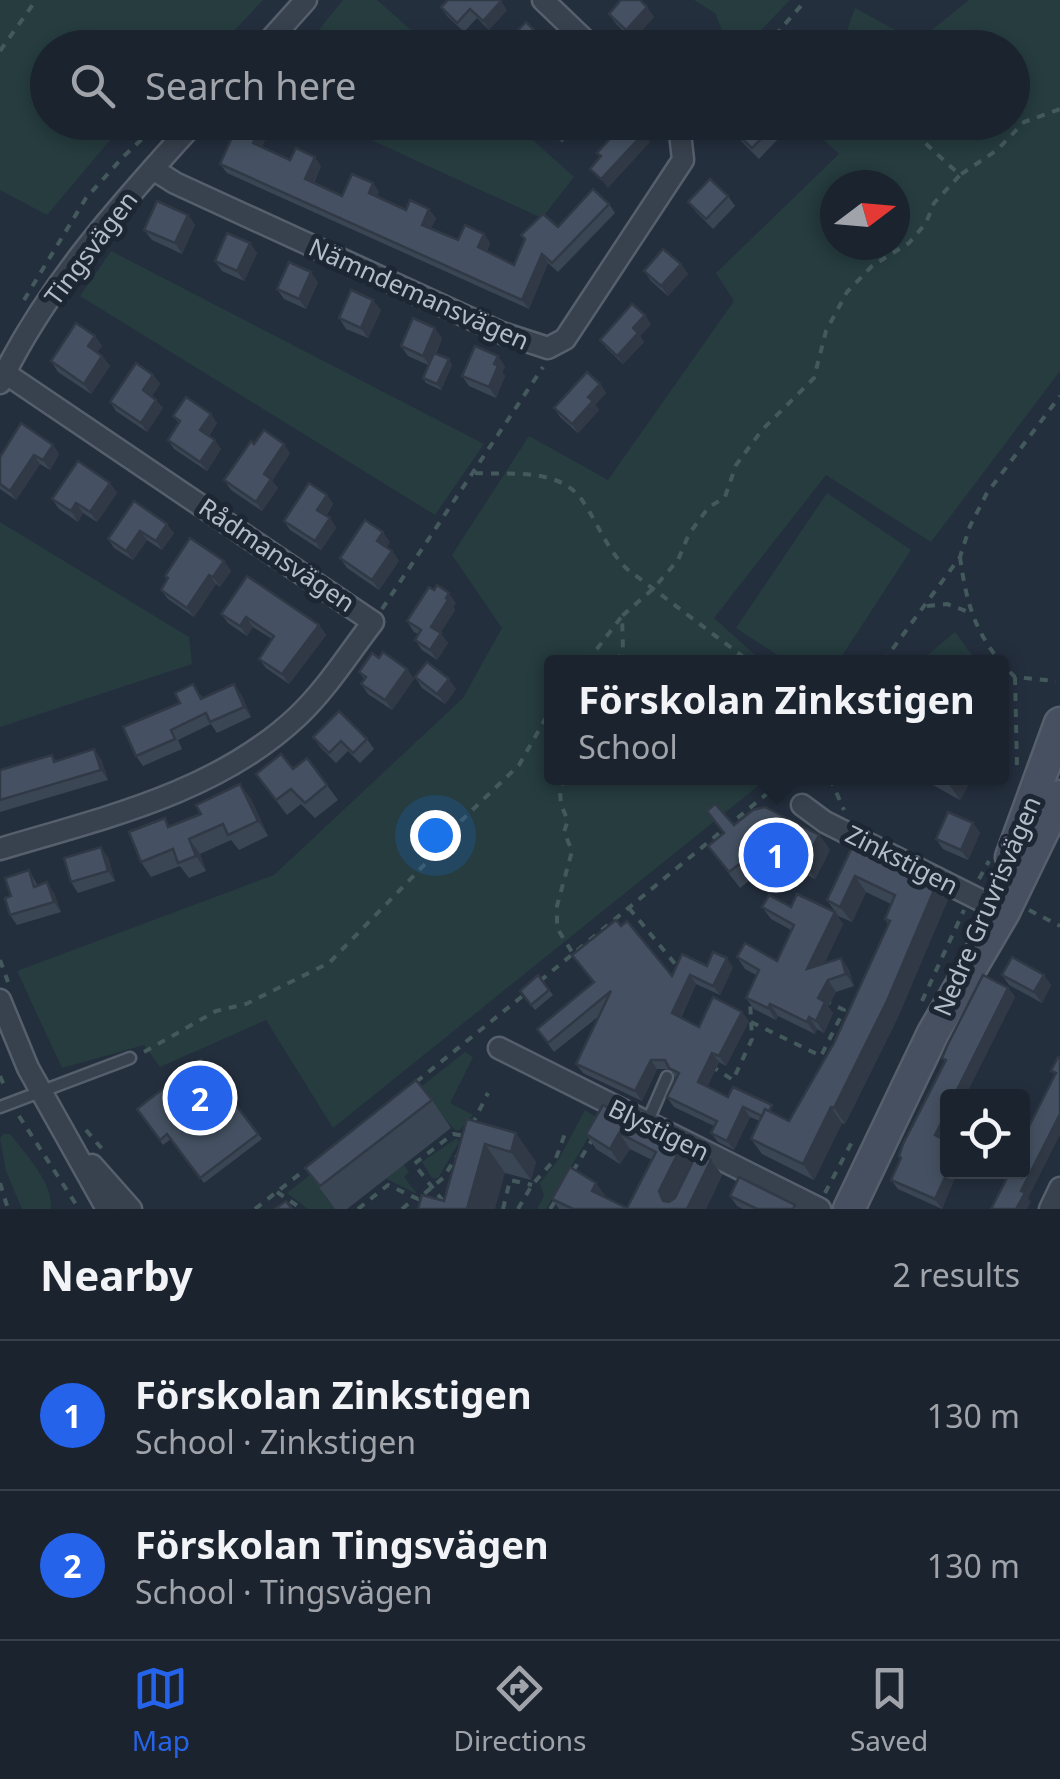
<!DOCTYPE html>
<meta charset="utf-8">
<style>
body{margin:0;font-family:"Noto Sans",sans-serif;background:#242b36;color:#f1f3f6}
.controls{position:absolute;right:30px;bottom:30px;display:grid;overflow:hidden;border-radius:10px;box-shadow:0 5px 15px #0003}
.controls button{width:90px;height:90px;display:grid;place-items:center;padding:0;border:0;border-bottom:2px solid #39404a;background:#1b232e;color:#f1f3f6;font:50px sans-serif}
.compass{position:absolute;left:820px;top:170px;width:90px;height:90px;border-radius:50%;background:#1b232e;box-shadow:0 5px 15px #0003;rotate:74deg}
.you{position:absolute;left:435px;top:835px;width:35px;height:35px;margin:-25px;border:8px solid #fff;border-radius:50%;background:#1a73e8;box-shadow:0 0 0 15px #1a73e833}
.badge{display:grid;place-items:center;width:65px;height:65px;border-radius:50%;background:#2563eb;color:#fff;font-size:32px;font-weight:700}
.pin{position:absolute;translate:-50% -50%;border:5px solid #fff;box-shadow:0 2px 10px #0006}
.popup{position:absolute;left:544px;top:655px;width:465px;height:130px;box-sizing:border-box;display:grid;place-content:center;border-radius:10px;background:#1b232e;filter:drop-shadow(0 2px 8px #0005);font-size:32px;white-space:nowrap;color:#a0a4aa}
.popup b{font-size:38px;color:#f1f3f6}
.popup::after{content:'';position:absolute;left:50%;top:100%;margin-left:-20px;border:20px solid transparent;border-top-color:#1b232e}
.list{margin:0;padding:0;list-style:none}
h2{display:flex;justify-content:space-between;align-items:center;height:130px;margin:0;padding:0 40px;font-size:42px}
h2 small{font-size:32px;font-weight:400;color:#a0a4aa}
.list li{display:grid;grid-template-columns:65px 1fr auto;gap:30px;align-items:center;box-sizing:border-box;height:150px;padding:0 40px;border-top:2px solid #39404a}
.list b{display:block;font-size:38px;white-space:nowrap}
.list p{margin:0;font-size:32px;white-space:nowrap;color:#a0a4aa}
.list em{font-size:32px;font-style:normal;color:#a0a4aa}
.icon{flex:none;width:55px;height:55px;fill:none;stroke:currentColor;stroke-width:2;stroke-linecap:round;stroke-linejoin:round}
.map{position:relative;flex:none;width:1060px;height:1209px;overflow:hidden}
.search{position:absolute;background:#1b232e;box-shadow:0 5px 15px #0003;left:30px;right:30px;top:30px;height:110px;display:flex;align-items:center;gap:25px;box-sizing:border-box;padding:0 35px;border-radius:55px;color:#a0a4aa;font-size:38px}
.sheet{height:430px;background:#1b232e}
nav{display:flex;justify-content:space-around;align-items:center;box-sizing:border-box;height:140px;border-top:2px solid #39404a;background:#1b232e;font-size:28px;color:#a0a4aa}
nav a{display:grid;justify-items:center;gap:5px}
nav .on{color:#2563eb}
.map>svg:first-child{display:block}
</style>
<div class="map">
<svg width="1060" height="1209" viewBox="0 0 1060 1209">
<rect width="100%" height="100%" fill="#242f3e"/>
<g fill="#263c3f" fill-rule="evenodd">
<polygon points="0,0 263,0 219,47 48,48 48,122 132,123 111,139 47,215 0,190"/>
<polygon points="343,0 377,0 430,47 305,47"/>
<polygon points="694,0 790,0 745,47 729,48 715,13"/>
<path d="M969 0H1060V371L931 542 826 475 714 618 763 662H551V778H768L333 1128 266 1020 160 1067 144 1045 62 1068 17 971 274 875 463 698 502 628 452 555 529 436 608 480 734 301 716 273 839 154 806 123 1012 122V48L841 47 855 8 917 42ZM835 185H895V245H835Z"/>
<polygon points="334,123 514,123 574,177 542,218"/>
<polygon points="111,251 484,444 435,515 80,296"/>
<polygon points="827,493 911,550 838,662 788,662 736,628"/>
<polygon points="0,522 189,637 192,664 0,727"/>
<polygon points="955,632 977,662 919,662"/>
<polygon points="465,1052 473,1057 450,1103 473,1115 460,1130 455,1130 436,1109 390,1145 409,1172 404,1177 417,1194 385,1178 325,1196 335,1209 308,1209 287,1193"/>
<polygon points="585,1110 599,1119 546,1209 537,1209 544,1196 540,1183 559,1159"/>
<path d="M4 1134H10L14 1139C29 1158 53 1184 51 1209H22L6 1171 0 1138Z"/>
<polygon points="457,1138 459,1142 438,1178 432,1178 422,1162"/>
</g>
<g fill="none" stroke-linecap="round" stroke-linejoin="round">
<g stroke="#565f6c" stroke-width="15">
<g id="lane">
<polyline points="0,1107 130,1058"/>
<polyline points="647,1123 667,1077"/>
</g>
</g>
<g stroke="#565f6c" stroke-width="25">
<g id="street">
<polyline points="543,0 593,48"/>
<polyline points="263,48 306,0"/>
<polyline points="153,169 175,183 502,333 548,348 565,339 683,160 680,133 674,122"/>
<path d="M0 383C47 285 122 202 195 122"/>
<polyline points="802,805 825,822 1004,912"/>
<path d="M0 849C103 818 216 793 297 717 326 690 349 653 373 622L5 373"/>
<polyline points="0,1000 28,1068 107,1209"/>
<polyline points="499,1048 820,1209"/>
<polyline points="92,1165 131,1209"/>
<polyline points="1050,1209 1060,1188"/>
</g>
</g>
<g stroke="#565f6c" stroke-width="35">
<g id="secondary">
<polyline points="1011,857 1060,723"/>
<polyline points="849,1209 933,1033 1004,912 1060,796"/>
</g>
</g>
<g stroke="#44595c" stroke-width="4" stroke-dasharray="8 8" stroke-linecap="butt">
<polyline points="778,30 802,48"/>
<polyline points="237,48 247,37"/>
<polyline points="764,48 806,0"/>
<polyline points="0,51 36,0"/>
<polyline points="902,122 960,175 997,150 1024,122 1060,109"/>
<polyline points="24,300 86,198 124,156 160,122"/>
<path d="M475 473C512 475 562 467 584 503 599 526 607 549 627 569L750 662"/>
<path d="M960 557C967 608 977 640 1015 677L1056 681"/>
<polyline points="927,606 947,604 969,612"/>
<polyline points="382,609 543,367"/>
<polyline points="587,662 622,616"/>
<polyline points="617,662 623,650 622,616 653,589 678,560 689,534 708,508 725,497 736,465 762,430 814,378 826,331 847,292 872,266 909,243 926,223 934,203 960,175"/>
<polyline points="883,662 960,557 970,526 987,493 1060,396"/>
<polyline points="1015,677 1017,768"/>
<path d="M565 778C557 793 560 805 568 820L564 832 572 851 557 906V928L572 952"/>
<polyline points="830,778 844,810"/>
<polyline points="979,879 989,861"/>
<polyline points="629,908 676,965 675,971"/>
<polyline points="1029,910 1060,926"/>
<polyline points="0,960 8,982"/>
<polyline points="540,981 786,778"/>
<polyline points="922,1001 964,910"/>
<polyline points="751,1022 821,1056 844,1010 830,1003"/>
<polyline points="144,1052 216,1011 246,1004 329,963 427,862 462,820 519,765 551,709"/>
<polyline points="711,1066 733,1080 752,1039 750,999"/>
<polyline points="0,1076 6,1090"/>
<polyline points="416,1082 525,994"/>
<polyline points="19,1116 79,1209"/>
<polyline points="472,1125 488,1093"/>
<polyline points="86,1130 103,1150"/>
<polyline points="573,1171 592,1140"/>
<polyline points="0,1183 8,1209"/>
<polyline points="277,1192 302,1209"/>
<polyline points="825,1193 853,1140"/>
<polyline points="443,1201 414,1164 453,1134 466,1136"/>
<polyline points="255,1209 306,1169"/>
<polyline points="358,1209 388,1185 418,1199 443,1178 457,1156"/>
<polyline points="402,1209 414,1199"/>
<polyline points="503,1209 510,1180 532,1185"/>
<polyline points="518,1209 532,1185 556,1158 566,1131"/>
<polyline points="550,1209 556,1200"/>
</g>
<use href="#lane" stroke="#38414e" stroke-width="10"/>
<use href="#street" stroke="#38414e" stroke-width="20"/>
<use href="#secondary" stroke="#465061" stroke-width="30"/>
</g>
<g fill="#3b4654">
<polygon points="441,7 507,10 489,30 477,18 464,32 447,16"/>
<polygon points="647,7 654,17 633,40 616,24 609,14"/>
<polygon points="540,36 547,46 546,48 501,48"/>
<polygon points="542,122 581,122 562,143"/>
<polygon points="774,126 781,136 759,159 742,142 735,132"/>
<polygon points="265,140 262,147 290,160 321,166 314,183 342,196 373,183 379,192 377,196 406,210 436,218 431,228 458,240 484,234 490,243 487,251 514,265 525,241 521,235 558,227 609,204 615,213 558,272 548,263 529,309 227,173 220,164"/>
<polygon points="728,196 735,206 713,229 696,212 688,202"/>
<polygon points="188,215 195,225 182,254 152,240 144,230"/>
<polygon points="250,243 257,253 244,281 222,271 215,261"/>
<polygon points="681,264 688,274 668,296 651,281 644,271"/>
<polygon points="318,282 306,309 284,299 277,289"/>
<polygon points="381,310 368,338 346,329 339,318"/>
<polygon points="651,324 640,336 644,342 623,364 606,348 600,340"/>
<polygon points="95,336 102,346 97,352 102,356 110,366 91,394 58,372 51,361"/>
<polygon points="442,338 436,354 452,365 441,390 426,383 423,378 428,365 408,356 401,346"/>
<polygon points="498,356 505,367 502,372 505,376 496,398 469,386 462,376"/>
<polygon points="153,375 160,384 152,396 163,408 147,432 116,411 110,402"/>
<polygon points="600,384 606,393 595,405 599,410 578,433 560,417 554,408"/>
<polygon points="173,416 217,423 209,436 221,449 207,471 174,449 168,440 179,424"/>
<polygon points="254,444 290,453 272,481 278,488 262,511 231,490 224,480"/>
<polygon points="53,445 59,454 50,470 40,464 16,500 0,489 0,457"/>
<polygon points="110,483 117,493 97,522 83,513 78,522 59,509 52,499"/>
<polygon points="327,495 333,504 326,516 330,518 336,528 321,550 290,530 284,521"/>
<polygon points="134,501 174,533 162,550 147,540 133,560 114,548 108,539"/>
<polygon points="390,542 386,547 392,551 399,561 379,590 347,568 340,558"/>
<polygon points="224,561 231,571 220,587 216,584 194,617 168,599 161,590 167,580 165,576"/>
<polygon points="456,603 453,607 455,610 440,633 448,643 437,660 422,650 415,640 418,634 414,632 407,621"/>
<polygon points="221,614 319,625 326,635 289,684 266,668 259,659 272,639 253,627 247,636 228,623"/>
<polygon points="407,669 414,679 392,710 368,694 361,684 364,679 359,672"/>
<polygon points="415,677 456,689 445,704 422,688"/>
<polygon points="200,694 203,699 241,694 251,717 217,733 211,724 178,740 182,749 143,766 136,756"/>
<polygon points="313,737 367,739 374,749 360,763 348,751 336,763 320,747"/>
<polygon points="52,755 56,761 101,759 108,780 0,812 0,770"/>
<polygon points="293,769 327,785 338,800 315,818 301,804 287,815 256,774"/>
<polygon points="920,778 972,778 960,800"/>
<polygon points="251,799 268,836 239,850 231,840 200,854 206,871 189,878 180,866 151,877 141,862 171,826"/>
<polygon points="973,823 980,833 968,860 943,849 936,839"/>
<polygon points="734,825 819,835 830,850 815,879 782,862 770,864 740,888 708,846"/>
<polygon points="854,843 937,883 948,899 898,1017 845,1124 842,1123 814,1180 762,1154 751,1139 760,1121 750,1117 734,1150 718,1142 711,1133 714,1126 674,1107 667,1097 676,1078 670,1069 657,1069 642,1101 583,1073 576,1064 599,1016 554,1052 537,1029 593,983 572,955 672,976 707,966 733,967 720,995 696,984 681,1018 699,1027 749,1021 726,1066 719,1062 707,1087 728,1097 778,1114 778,1115 789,1121 834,1043 888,924 885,919 891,904 866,892 852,922 838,916 827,900"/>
<polygon points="108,857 115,881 78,893 71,882"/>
<polygon points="29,870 38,886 54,893 61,912 17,925 10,915 11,896"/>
<polygon points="762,907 791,907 843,924 824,964 841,958 849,970 854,986 836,992 828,1006 833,1013 824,1033 817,1029 815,1034 778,1016 776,1020 754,1009 746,998 756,975 745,969 737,957 777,961 791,930 771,919"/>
<polygon points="538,975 553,995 535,1010 520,991"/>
<polygon points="1002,975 1044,975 1051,985 1042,1003 1009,985"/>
<polygon points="1008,988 1015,997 965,1096 948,1096 948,1132 944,1140 948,1172 967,1172 963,1179 956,1175 942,1209 898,1189 891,1180 901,1159 899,1156 945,1062 942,1058"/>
<polygon points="201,1059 262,1139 204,1183 171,1139 163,1145 137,1109"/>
<polygon points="432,1100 451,1128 347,1209 335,1209 305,1168"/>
<polygon points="603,1105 692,1160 673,1199 711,1160 722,1175 706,1209 559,1209 552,1199 627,1208 652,1160 630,1149 620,1164 596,1149 586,1134"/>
<polygon points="467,1119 536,1162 531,1180 505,1173 444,1201"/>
<polygon points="730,1196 795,1205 797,1209 743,1209 737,1206"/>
</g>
<g fill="#303945">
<polygon points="501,1 507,10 489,30 483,21"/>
<polygon points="647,7 654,17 633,40 626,30"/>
<polygon points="259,131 265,140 260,152 253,143"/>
<polygon points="644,133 650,142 608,188 601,179"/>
<polygon points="315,157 321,166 311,188 305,179"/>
<polygon points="373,183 379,192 375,201 369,193"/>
<polygon points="429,209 436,218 429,233 422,225"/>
<polygon points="188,215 195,225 182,254 175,243"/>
<polygon points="484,234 490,243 484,256 478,247"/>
<polygon points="250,243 257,253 244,281 237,271"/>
<polygon points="542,254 548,263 529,309 522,300"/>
<polygon points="681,264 688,274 668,296 661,286"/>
<polygon points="311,272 318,282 306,309 299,299"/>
<polygon points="373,300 381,310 368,338 361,328"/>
<polygon points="645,315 651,324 640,336 644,342 623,364 617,356 633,328"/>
<polygon points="435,328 442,338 430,366 423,356"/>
<polygon points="95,336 102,346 95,356 88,346"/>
<polygon points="102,356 110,366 91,394 84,384"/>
<polygon points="498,356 505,367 502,372 505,376 496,398 489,387"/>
<polygon points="449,359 452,365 441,390 437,384"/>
<polygon points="153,375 160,384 150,399 143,390"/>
<polygon points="600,384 606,393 595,405 599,410 578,433 572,424 588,397"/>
<polygon points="156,400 163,408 147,432 141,423"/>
<polygon points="211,414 217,423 206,439 200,430"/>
<polygon points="215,440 221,449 207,471 200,462"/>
<polygon points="284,444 290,453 272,481 278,488 262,511 256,502 264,474"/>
<polygon points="53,445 59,454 50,470 43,460"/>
<polygon points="34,455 40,464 16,500 10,491"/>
<polygon points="110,483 117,493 97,522 90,512"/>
<polygon points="327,495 333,504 323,519 317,510"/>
<polygon points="76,503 83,513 78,522 71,511"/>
<polygon points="330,518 336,528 321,550 315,541"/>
<polygon points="167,524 174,533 162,550 156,541"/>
<polygon points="140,531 147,540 133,560 126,551"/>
<polygon points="383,532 390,542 384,551 377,541"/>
<polygon points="392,551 399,561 379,590 372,580"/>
<polygon points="224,561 231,571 220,587 213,577"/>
<polygon points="209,575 216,584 194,617 187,608"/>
<polygon points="449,593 456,603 453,607 455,610 438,637 431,627"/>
<polygon points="246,617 253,627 247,636 240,626"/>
<polygon points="319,625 326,635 289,684 282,674"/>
<polygon points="441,633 448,643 437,660 430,650"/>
<polygon points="407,669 414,679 392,710 385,700"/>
<polygon points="449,679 456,689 445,704 437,694"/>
<polygon points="234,684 241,694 251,717 244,707"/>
<polygon points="94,749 101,759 108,780 101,770"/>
<polygon points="948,778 972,778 960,800 946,780"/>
<polygon points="240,784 251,799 268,836 258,821"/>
<polygon points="973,823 980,833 968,860 961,850"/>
<polygon points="819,835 830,850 815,879 804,864"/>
<polygon points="189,839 200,854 206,871 196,856"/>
<polygon points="101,847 108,857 115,881 108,871"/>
<polygon points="855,876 866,892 852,922 840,907"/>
<polygon points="47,882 54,893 61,912 54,902"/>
<polygon points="937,883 948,899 898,1017 845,1124 834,1108"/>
<polygon points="835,912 843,924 816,981 807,969"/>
<polygon points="727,958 733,967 720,995 713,986"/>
<polygon points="841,958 849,970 854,986 846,974"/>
<polygon points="690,975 696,984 678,1023 672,1013"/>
<polygon points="1044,975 1051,985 1042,1003 1034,992"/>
<polygon points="828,980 836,992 828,1006 833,1013 824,1033 816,1021 818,998"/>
<polygon points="1008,988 1015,997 965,1096 954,1096"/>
<polygon points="770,1004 778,1016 776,1020 768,1008"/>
<polygon points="742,1012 749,1021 726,1066 719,1056"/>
<polygon points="809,1017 817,1029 815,1034 807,1022"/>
<polygon points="712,1053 719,1062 704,1092 698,1082"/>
<polygon points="651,1060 657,1069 642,1101 635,1091"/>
<polygon points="743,1107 750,1117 734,1150 727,1141"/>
<polygon points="831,1107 842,1123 814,1180 803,1164"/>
<polygon points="948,1110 948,1132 941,1145 935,1135"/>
<polygon points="1060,1114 1060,1135 1028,1198 1031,1202 1027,1209 1016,1209 1021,1191"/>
<polygon points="516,1133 536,1162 531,1180 511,1152"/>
<polygon points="619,1133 630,1149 620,1164 610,1149"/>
<polygon points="485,1144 505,1173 495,1209 467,1209"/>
<polygon points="682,1145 692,1160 670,1206 663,1201 659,1191"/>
<polygon points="711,1160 722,1175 706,1209 687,1209"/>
<polygon points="948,1171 953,1172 956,1175 942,1209 935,1199"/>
<polygon points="957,1172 967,1172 963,1179"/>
<polygon points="596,1183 607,1198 592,1191"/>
</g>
<g fill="#455162" stroke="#303945" stroke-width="2.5">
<polygon points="448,0 500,0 501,1 483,21 470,9 457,23 441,7"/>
<polygon points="621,0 640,0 647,7 626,30 609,14"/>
<polygon points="526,22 540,36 529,48 501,48"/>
<polygon points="676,35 690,48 664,48"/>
<polygon points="705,39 714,48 697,48"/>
<polygon points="239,122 259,131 253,143 290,160 296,148 315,157 305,179 342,196 352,174 373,183 369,193 406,210 410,200 429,209 422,225 458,240 465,225 484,234 478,247 514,265 525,239 521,235 543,214 558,227 593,189 609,204 552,263 542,254 522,300 220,164"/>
<polygon points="544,122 566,122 555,133"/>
<polygon points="625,122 633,122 644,133 601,179 590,169 601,156 597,153"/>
<polygon points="744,122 770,122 774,126 752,148 735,132"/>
<polygon points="710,179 728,196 706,219 688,202"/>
<polygon points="157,201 188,215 175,243 144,230"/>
<polygon points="227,233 250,243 237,271 215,261"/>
<polygon points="663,249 681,264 661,286 644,271"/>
<polygon points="289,262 311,272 299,299 277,289"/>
<polygon points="351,290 373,300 361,328 339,318"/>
<polygon points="632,304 645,315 633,328 638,333 617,356 600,340"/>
<polygon points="413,318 435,328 423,356 401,346"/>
<polygon points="76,323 95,336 88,346 102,356 84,384 51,361"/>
<polygon points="475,346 498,356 494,364 498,366 489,387 462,376"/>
<polygon points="434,353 449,359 437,384 423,378"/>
<polygon points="136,363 153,375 143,390 156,400 141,423 110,402"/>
<polygon points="587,372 600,384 588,397 593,401 572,424 554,408"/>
<polygon points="186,397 211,414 200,430 215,440 200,462 168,440 180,421 173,416"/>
<polygon points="21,423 53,445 43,460 34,455 10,491 0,484 0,457"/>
<polygon points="264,430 284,444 264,474 271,479 256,502 224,480 251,441 254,444"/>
<polygon points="78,461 110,483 90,512 76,503 71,511 52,499"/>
<polygon points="309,483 327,495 317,510 330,518 315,541 284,521"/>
<polygon points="134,501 167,524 156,541 140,531 126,551 108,539"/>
<polygon points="365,520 383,532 377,541 392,551 372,580 340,558"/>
<polygon points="190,538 224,561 213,577 209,575 187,608 161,590 168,578 165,576"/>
<polygon points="247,576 319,625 282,674 259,659 274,636 246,617 240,626 221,614"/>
<polygon points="437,585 449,593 446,598 448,600 431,627 441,633 430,650 415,640 421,630 407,621 429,587 434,590"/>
<polygon points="383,652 407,669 385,700 361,684 366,677 359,672 372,653 379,658"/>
<polygon points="427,662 449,679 437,694 415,677"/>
<polygon points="193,684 201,699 234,684 244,707 210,722 206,713 171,730 175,739 136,756 123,727 180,703 175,693"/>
<polygon points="339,711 367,739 353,753 341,741 329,753 313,737"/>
<polygon points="94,749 101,770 0,800 0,770 52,755 54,762"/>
<polygon points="281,754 293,769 307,758 327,785 305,803 291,789 276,800 256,774"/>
<polygon points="240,784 258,821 228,835 223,824 189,839 196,856 178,863 173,849 141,862 129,832 165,818 168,827 201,814 196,805"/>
<polygon points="715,804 734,825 753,810 765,807 819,835 804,864 771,847 759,849 729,872 708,846 724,833 707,811"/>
<polygon points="948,812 973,823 961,850 936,839"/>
<polygon points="854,843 937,883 887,1001 834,1108 831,1107 803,1164 751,1139 765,1109 789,1121 834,1043 890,921 885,919 895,895 855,876 840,907 827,900"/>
<polygon points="101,847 108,871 71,882 64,858"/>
<polygon points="29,870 34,887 47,882 54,902 10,915 5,898 11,896 5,878"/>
<polygon points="797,894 835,912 807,969 841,958 846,974 828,980 818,998 825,1002 816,1021 809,1017 807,1022 770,1004 768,1008 746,998 759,970 737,957 745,943 777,961 794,925 762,907 769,895 791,907"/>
<polygon points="616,920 621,926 627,921 672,976 682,954 707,966 713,952 727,958 713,986 690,975 672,1013 699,1027 713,997 742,1012 719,1056 712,1053 698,1082 728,1097 733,1087 772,1105 769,1111 765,1109 762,1116 743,1107 727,1141 711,1133 717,1121 667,1097 679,1073 669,1068 665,1060 651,1060 635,1091 576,1064 611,991 548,1043 537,1029 594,982 572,955"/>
<polygon points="1012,957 1044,975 1034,992 1002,975"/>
<polygon points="538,975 549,990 531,1005 520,991"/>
<polygon points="983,975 1008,988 954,1096 948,1096 948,1110 935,1135 948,1142 948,1171 935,1199 891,1180 901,1158 899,1156 903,1144 946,1060 942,1058 947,1046"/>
<polygon points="1058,1057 1060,1058 1060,1114 1021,1191 1025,1193 1016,1209 991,1209 1010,1172 1022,1172 1022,1140 1056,1073 1051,1071"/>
<polygon points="201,1059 258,1134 200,1178 167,1134 160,1140 137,1109"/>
<polygon points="416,1080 432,1100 320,1186 305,1168"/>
<polygon points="603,1105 682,1145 659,1191 663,1201 669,1202 675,1198 697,1153 711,1160 687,1209 573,1209 552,1199 570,1167 596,1183 592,1191 627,1208 656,1152 619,1133 610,1149 586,1134"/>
<polygon points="467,1119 516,1133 511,1152 485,1144 467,1209 418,1209 422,1195 444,1201"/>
<polygon points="739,1177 795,1205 793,1209 757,1209 730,1196"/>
<polygon points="286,1201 292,1209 275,1209"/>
</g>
<g text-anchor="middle" stroke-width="10" stroke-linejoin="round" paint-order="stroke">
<g font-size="25" fill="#b4bcc9" stroke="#1d2633">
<text transform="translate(91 248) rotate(-53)" y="9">Tingsvägen</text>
<text transform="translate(419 294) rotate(24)" y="9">Nämndemansvägen</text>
<text transform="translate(277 555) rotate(34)" y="9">Rådmansvägen</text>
<text transform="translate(902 860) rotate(27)" y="9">Zinkstigen</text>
<text transform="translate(987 906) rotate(-67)" y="9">Nedre Gruvrisvägen</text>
<text transform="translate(659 1130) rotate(26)" y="9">Blystigen</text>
</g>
</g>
</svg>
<div class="controls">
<button><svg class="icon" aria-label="locate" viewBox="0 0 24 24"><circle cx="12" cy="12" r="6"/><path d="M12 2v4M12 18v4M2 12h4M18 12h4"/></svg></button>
</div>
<svg class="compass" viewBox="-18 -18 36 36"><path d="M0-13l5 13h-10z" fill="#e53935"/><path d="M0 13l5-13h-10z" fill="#a0a4aa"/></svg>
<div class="you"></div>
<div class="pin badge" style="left:776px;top:855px">1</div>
<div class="popup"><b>Förskolan Zinkstigen</b>School</div>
<div class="pin badge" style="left:200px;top:1098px">2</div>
<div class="search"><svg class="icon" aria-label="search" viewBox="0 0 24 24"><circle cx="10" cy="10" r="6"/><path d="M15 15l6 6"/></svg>Search here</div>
</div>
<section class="sheet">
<h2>Nearby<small>2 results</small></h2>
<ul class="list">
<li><span class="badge">1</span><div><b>Förskolan Zinkstigen</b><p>School · Zinkstigen</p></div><em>130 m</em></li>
<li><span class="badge">2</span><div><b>Förskolan Tingsvägen</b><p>School · Tingsvägen</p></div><em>130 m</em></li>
</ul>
</section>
<nav>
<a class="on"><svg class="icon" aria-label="map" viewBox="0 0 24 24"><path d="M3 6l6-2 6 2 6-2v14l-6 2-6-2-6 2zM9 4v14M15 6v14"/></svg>Map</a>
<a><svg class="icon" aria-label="directions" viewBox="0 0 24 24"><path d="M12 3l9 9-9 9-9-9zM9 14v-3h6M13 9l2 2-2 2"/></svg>Directions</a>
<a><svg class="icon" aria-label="saved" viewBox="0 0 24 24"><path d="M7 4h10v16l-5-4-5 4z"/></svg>Saved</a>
</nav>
